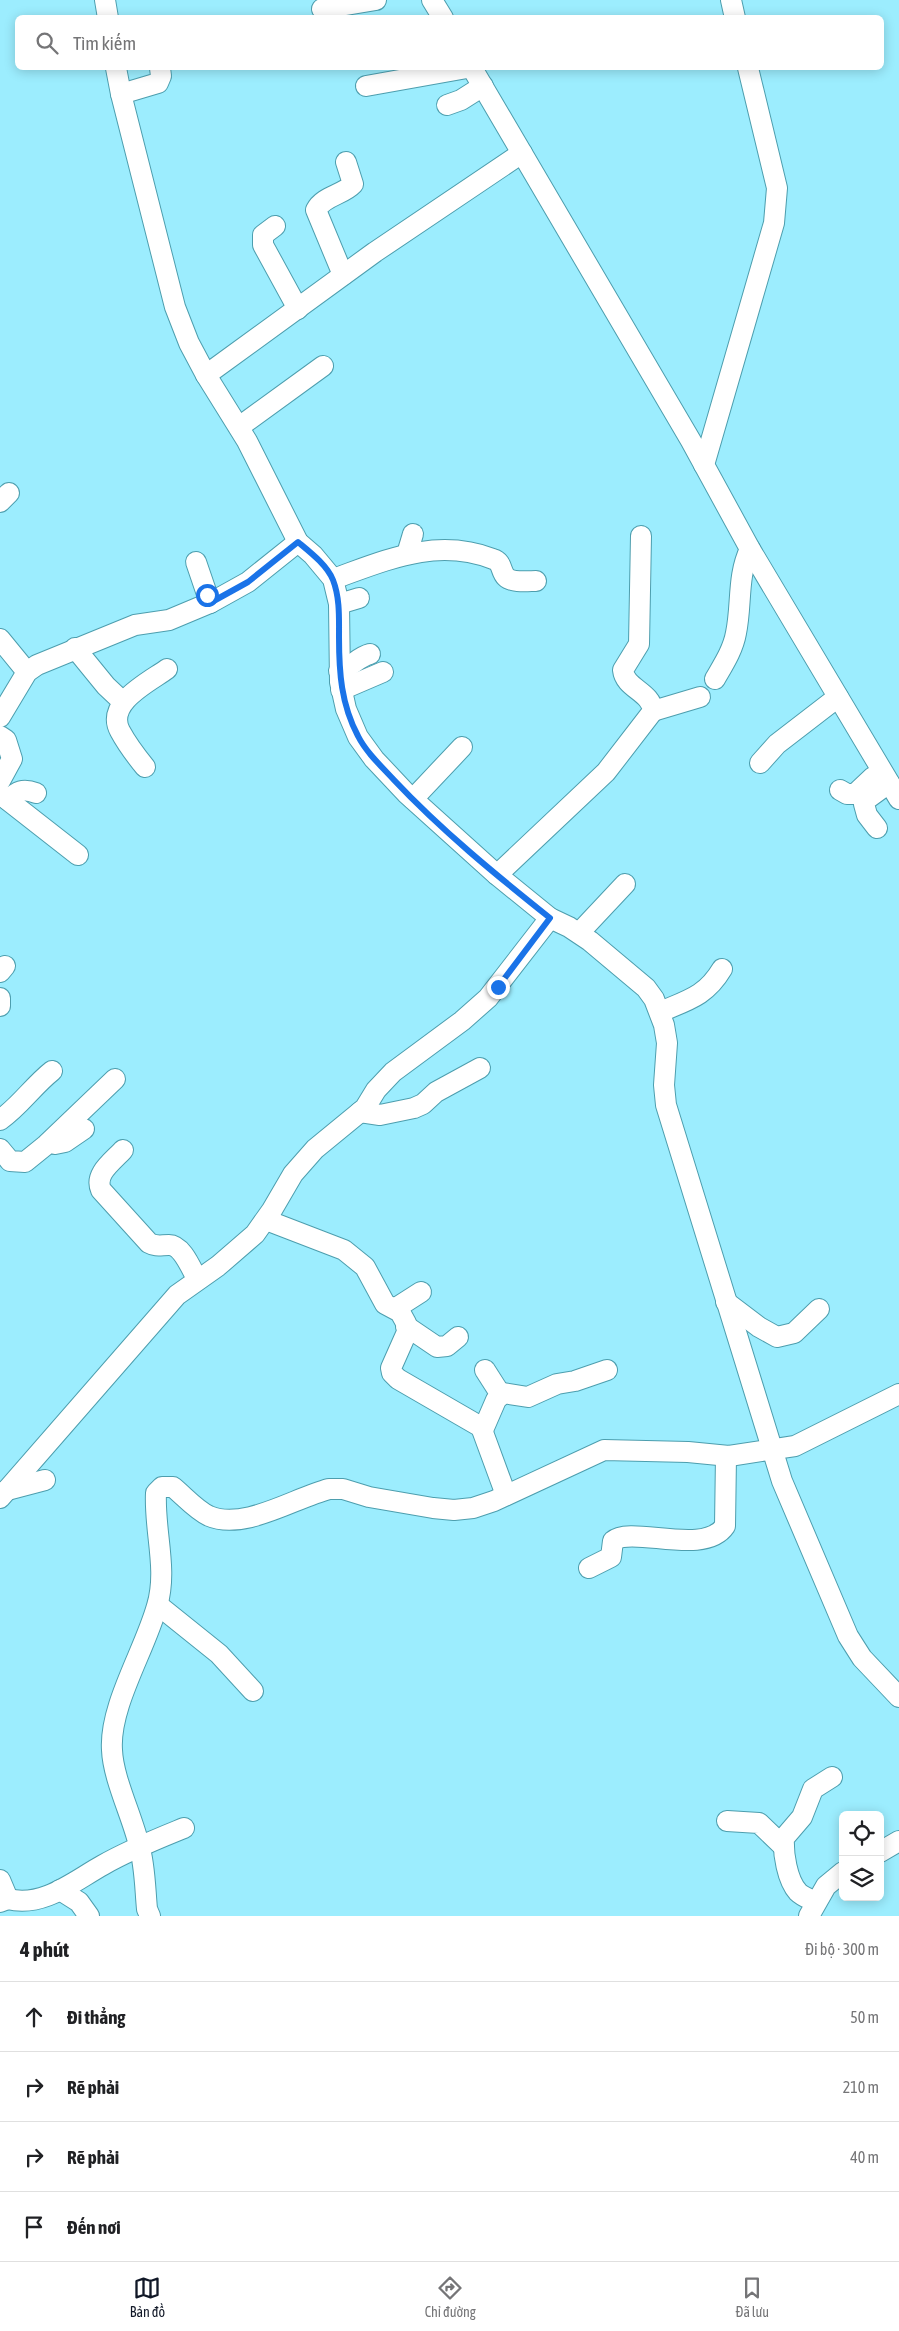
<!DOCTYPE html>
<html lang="vi">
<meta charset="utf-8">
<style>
body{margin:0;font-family:"Asap Condensed",sans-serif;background:#f6f6f6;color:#202124}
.controls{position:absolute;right:15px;bottom:15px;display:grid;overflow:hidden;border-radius:8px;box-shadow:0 2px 12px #0003}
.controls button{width:45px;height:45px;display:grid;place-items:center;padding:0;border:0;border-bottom:1px solid #e0e0e0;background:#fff;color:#202124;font:25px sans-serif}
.stop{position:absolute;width:15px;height:15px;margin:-11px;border:4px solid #1a73e8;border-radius:50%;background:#fff}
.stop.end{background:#1a73e8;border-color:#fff;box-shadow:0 1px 5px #0008}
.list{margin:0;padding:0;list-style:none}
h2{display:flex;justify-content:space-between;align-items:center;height:65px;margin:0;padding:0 20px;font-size:21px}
h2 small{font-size:16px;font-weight:400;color:#757577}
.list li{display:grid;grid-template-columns:32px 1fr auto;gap:15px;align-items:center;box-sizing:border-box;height:70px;padding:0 20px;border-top:1px solid #e0e0e0}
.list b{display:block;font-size:19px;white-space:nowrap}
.list em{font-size:16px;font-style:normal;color:#757577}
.icon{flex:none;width:28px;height:28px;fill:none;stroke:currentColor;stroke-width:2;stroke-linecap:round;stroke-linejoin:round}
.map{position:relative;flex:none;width:899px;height:1916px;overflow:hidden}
.search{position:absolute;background:#fff;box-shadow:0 2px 12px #0003;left:15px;right:15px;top:15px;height:55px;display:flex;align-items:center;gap:12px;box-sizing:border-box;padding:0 18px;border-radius:8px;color:#757577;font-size:19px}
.sheet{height:345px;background:#fff}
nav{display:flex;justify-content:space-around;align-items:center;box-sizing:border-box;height:70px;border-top:1px solid #e0e0e0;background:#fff;font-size:14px;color:#757577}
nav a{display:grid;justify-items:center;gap:2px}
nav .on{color:#111827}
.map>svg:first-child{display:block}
</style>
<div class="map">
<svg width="899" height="1916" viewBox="0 0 899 1916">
<rect width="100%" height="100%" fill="#9cedfe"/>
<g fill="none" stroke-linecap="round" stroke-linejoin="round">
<g stroke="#4d9eae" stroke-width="22">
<g id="minor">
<polyline points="105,0 108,18"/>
<polyline points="432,0 443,18"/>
<polyline points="731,0 735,18"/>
<polyline points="322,9 376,0"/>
<polyline points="116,68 121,94 175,307 189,343 206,375 247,441 298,542 313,555 333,579 339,604 340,682 346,709 358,737 374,759 406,793 497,875 550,918 569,927 590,941 646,988 654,999 664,1025 667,1043 664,1085 666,1105 782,1481 848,1636 862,1658 899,1697"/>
<polyline points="472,68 691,441 750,549 899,799"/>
<polyline points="366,86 467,68"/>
<polyline points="121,94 158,83 161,76 160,68"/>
<polyline points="447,105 461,100 483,86"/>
<polyline points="275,226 263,235 263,245 298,309"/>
<path d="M343 275 316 210C323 196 343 195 353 184L346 162"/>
<polyline points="206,375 375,252 522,153"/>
<polyline points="239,427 323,366"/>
<polyline points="704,465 774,223 777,188 748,68"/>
<polyline points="0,502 9,493"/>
<polyline points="407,554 413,534"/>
<polyline points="196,562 210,603"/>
<path d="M333 579C387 560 436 537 493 559 503 562 500 571 506 577 512 583 529 581 536 581"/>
<polyline points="339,604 359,598"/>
<polyline points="0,639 27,672"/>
<polyline points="75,648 106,686 123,702"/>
<path d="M339 671C352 667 358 657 370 654"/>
<path d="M715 679C723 665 733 650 736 633 742 604 737 576 750 549"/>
<polyline points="341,690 383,672"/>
<polyline points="653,711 700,697"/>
<polyline points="0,717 27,672 37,665 135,625 169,620 212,602 248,582 298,542"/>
<polyline points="0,736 6,740 12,759 0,781"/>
<polyline points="760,763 777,744 838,697"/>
<path d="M145 767C136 756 127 744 120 731 105 703 149 682 167 669"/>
<polyline points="840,790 847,794 855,794 873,777"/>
<polyline points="0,794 78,855"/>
<polyline points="413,799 462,747"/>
<path d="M8 800C17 791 23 788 36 793"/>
<polyline points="877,828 867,815 864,804 867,799 889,783"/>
<path d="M497 875 606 772 653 711C651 691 625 689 623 670L639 644 641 536"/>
<polyline points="579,933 625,884"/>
<polyline points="0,972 5,966"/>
<polyline points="0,998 0,1006"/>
<path d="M660 1012C688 1000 706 996 722 969"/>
<polyline points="360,1112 380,1115 414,1108 423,1104 436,1092 480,1068"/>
<path d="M0 1120C20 1106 33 1086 52 1071"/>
<polyline points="55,1144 65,1142 84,1129"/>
<polyline points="0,1149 10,1161 25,1162 46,1145 115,1079"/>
<path d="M123 1150C112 1162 94 1174 101 1190L149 1243C156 1247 161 1245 169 1245 182 1245 191 1268 197 1279"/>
<polyline points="266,1220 344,1250 365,1267 385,1304 400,1312 406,1323 407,1332 391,1368 392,1373 398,1379 481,1427 506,1495"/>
<polyline points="726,1302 759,1327 777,1337 794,1333 819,1309"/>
<polyline points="396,1308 421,1292"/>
<polyline points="406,1326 437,1347 447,1346 458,1337"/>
<polyline points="485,1370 501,1395"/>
<polyline points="483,1430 496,1400 503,1393 528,1397 557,1384 575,1381 607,1370"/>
<polyline points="7,1490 45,1480"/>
<polyline points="0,1498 177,1295 218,1266 255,1234 272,1210 293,1174 315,1149 365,1108 376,1090 393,1072 462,1021 488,998 550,918"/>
<path d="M589 1568 611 1557 613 1541C631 1525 704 1557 725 1526L726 1456"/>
<polyline points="158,1605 219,1654 253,1691"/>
<polyline points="727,1821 759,1823 784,1847"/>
<polyline points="880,1852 899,1841"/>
<polyline points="0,1880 8,1899 0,1902"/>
<polyline points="60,1890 79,1902 89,1916"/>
<path d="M8 1899C43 1908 74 1881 103 1865 129 1850 157 1839 184 1828"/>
<path d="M816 1902C810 1899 803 1897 798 1892 787 1880 783 1853 784 1838L802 1817 813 1789 832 1777"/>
<path d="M150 1916 147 1909C145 1888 145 1865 139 1845 132 1816 113 1778 112 1750 109 1706 145 1650 157 1606 168 1569 154 1531 156 1493L162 1487H173C184 1496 196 1510 209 1516 244 1531 294 1498 329 1489H343L369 1497 433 1508 454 1510 473 1508 494 1501 604 1450 688 1452 729 1456 795 1446 899 1394"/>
<polyline points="809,1916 826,1886 843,1872"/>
</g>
</g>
<use href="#minor" stroke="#fff" stroke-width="20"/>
</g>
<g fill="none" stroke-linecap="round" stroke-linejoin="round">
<path stroke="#1a73e8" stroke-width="6" d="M207 595 210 603 248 582 298 542C310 552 327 565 333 580 340 598 339 618 339 637 339 672 341 704 358 736 366 752 381 766 394 780 441 830 496 875 550 918L498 987"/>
</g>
</svg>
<div class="controls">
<button><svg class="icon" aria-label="locate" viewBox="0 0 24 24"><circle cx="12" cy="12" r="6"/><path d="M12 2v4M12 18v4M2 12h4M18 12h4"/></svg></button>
<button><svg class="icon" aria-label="layers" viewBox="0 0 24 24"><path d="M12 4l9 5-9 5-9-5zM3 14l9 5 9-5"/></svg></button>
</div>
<div class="stop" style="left:207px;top:595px"></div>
<div class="stop end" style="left:498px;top:987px"></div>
<div class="search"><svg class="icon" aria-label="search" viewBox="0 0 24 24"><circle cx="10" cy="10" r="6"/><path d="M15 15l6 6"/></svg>Tìm kiếm</div>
</div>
<section class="sheet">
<h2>4 phút<small>Đi bộ · 300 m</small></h2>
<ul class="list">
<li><svg class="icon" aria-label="ahead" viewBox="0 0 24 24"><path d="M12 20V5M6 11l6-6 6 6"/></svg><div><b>Đi thẳng</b></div><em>50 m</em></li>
<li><svg class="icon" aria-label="right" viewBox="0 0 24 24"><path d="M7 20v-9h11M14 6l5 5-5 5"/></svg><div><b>Rẽ phải</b></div><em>210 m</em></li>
<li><svg class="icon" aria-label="right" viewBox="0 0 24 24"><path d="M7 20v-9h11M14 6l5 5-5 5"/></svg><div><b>Rẽ phải</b></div><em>40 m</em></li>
<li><svg class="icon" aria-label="arrive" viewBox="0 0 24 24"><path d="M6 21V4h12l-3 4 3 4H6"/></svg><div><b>Đến nơi</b></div></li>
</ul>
</section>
<nav>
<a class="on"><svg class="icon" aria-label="map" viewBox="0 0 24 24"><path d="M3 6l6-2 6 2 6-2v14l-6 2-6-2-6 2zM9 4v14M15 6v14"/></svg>Bản đồ</a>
<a><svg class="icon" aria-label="directions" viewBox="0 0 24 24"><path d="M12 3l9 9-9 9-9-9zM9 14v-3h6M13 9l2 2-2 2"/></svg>Chỉ đường</a>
<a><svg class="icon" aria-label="saved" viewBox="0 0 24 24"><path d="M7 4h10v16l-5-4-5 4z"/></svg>Đã lưu</a>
</nav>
